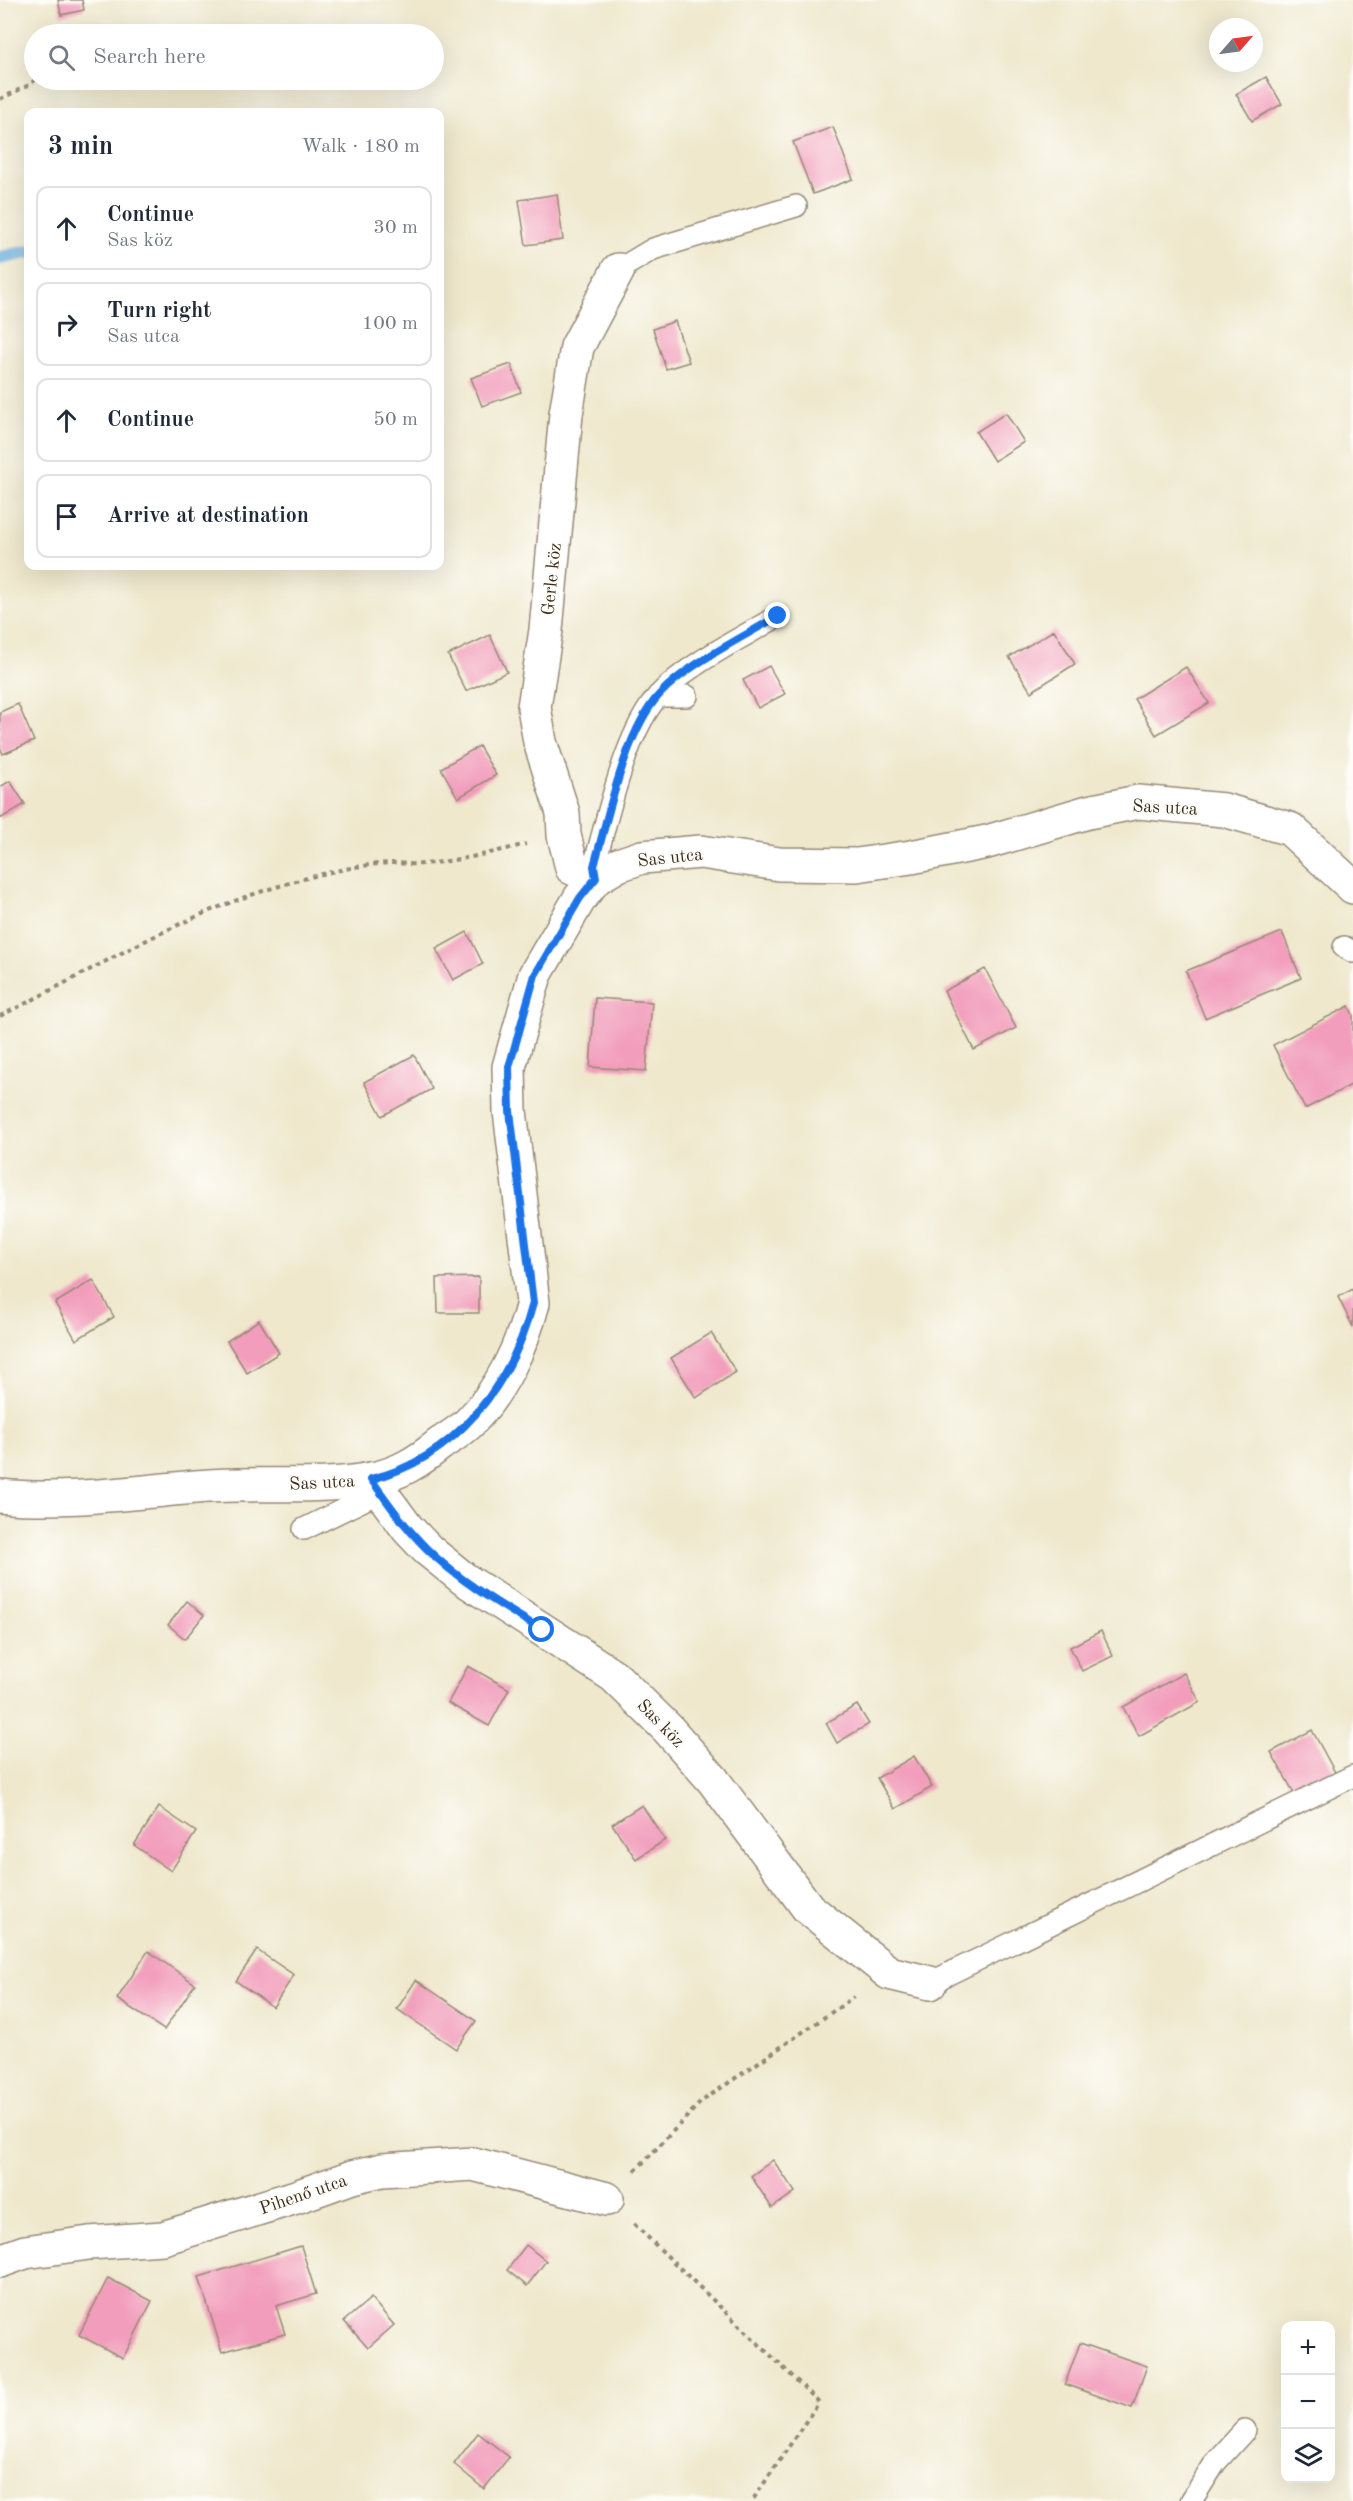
<!DOCTYPE html>
<meta charset="utf-8">
<style>
body{margin:0;font-family:"Old Standard TT",serif;background:#f6f6f7;color:#1f2937}
.controls{position:absolute;right:18px;bottom:18px;display:grid;overflow:hidden;border-radius:12px;box-shadow:0 6px 24px #0002}
.controls button{width:54px;height:54px;display:grid;place-items:center;padding:0;border:0;border-bottom:2px solid #e0e1e3;background:#fff;color:#1f2937;font:30px sans-serif}
.compass{position:absolute;left:1209px;top:18px;width:54px;height:54px;border-radius:50%;background:#fff;box-shadow:0 6px 24px #0002;rotate:62deg}
.stop{position:absolute;width:18px;height:18px;margin:-14px;border:4px solid #1a73e8;border-radius:50%;background:#fff}
.stop.end{background:#1a73e8;border-color:#fff;box-shadow:0 2px 6px #0008}
.list{margin:0;padding:0;list-style:none}
h2{display:flex;justify-content:space-between;align-items:center;height:78px;margin:0;padding:0 24px;font-size:26px}
h2 small{font-size:20px;font-weight:400;color:#747a83}
.list li{display:grid;grid-template-columns:39px 1fr auto;gap:18px;align-items:center;box-sizing:border-box;height:84px;margin:0 12px 12px;padding:0 12px;border:2px solid #e0e1e3;border-radius:12px}
.list b{display:block;font-size:22px;white-space:nowrap}
.list p{margin:0;font-size:20px;white-space:nowrap;color:#747a83}
.list em{font-size:20px;font-style:normal;color:#747a83}
.icon{flex:none;width:33px;height:33px;fill:none;stroke:currentColor;stroke-width:2;stroke-linecap:round;stroke-linejoin:round}
.map{position:relative;flex:none;width:1353px;height:2501px;overflow:hidden}
.search{position:absolute;background:#fff;box-shadow:0 6px 24px #0002;left:24px;top:24px;width:420px;height:66px;display:flex;align-items:center;gap:15px;box-sizing:border-box;padding:0 21px;border-radius:33px;color:#747a83;font-size:22px}
.panel{position:absolute;background:#fff;box-shadow:0 6px 24px #0002;left:24px;top:108px;width:420px;height:462px;border-radius:12px}
.map>svg:first-child{display:block}
</style>
<div class="map">
<svg width="1353" height="2501" viewBox="0 0 1353 2501">
<rect width="100%" height="100%" fill="#fdfcf7"/>
<filter id="ink" filterUnits="userSpaceOnUse"><feTurbulence type="fractalNoise" baseFrequency=".0167" numOctaves="2"/><feDisplacementMap in="SourceGraphic" scale="12" xChannelSelector="R" yChannelSelector="G"/><feConvolveMatrix kernelMatrix="1 2 1 2 8 2 1 2 1" color-interpolation-filters="sRGB"/></filter>
<filter id="wash" filterUnits="userSpaceOnUse"><feTurbulence type="fractalNoise" baseFrequency=".008" numOctaves="4" result="noise"/><feDisplacementMap in="SourceGraphic" scale="24" xChannelSelector="R" yChannelSelector="G"/><feGaussianBlur stdDeviation="1.35" result="paint"/><feColorMatrix in="noise" values="0 0 0 0 0 0 0 0 0 0 0 0 0 0 0 0 0 1.4 0 .05"/><feComposite in="paint" operator="in"/></filter>
<g filter="url(#wash)">
<rect width="100%" height="100%" fill="#efe8cd"/>
<g fill="none" stroke-linecap="round" stroke-linejoin="round">
<polyline stroke="#67aedd" stroke-width="14" points="0,258 28,252"/>
</g>
<g id="blocks">
<g fill="#f29dbb">
<polygon points="58,0 82,0 84,10 61,15"/>
<polygon points="1266,77 1282,104 1252,121 1236,94"/>
<polygon points="833,127 853,179 813,194 793,142"/>
<polygon points="557,194 563,240 526,245 519,200"/>
<polygon points="675,321 689,362 666,369 653,329"/>
<polygon points="511,364 521,392 482,406 471,378"/>
<polygon points="1006,413 1024,442 994,461 976,432"/>
<polygon points="1054,630 1075,664 1031,692 1009,657"/>
<polygon points="490,635 507,672 466,691 448,655"/>
<polygon points="769,666 785,694 758,708 743,680"/>
<polygon points="1186,667 1209,703 1156,735 1134,699"/>
<polygon points="18,704 34,741 3,754 0,747 0,712"/>
<polygon points="479,746 496,775 458,798 441,768"/>
<polygon points="10,781 25,804 0,819 0,787"/>
<polygon points="467,932 483,964 453,980 436,949"/>
<polygon points="1282,932 1301,978 1205,1018 1186,971"/>
<polygon points="985,969 1016,1028 974,1050 944,991"/>
<polygon points="595,998 652,1002 646,1071 590,1067"/>
<polygon points="1349,1006 1353,1015 1353,1084 1305,1109 1273,1045"/>
<polygon points="414,1055 432,1089 382,1116 364,1082"/>
<polygon points="479,1277 479,1313 438,1313 437,1278"/>
<polygon points="93,1280 114,1317 76,1340 55,1303"/>
<polygon points="1353,1289 1353,1327 1338,1297"/>
<polygon points="259,1320 279,1353 247,1373 227,1341"/>
<polygon points="711,1333 736,1372 696,1398 671,1358"/>
<polygon points="187,1601 204,1615 185,1639 168,1625"/>
<polygon points="1101,1631 1113,1656 1082,1671 1070,1647"/>
<polygon points="468,1666 509,1689 489,1726 448,1703"/>
<polygon points="1184,1673 1200,1702 1139,1736 1123,1707"/>
<polygon points="857,1705 869,1724 837,1743 826,1723"/>
<polygon points="1312,1730 1338,1778 1298,1800 1271,1752"/>
<polygon points="914,1756 932,1787 895,1809 877,1778"/>
<polygon points="642,1805 665,1840 636,1859 612,1824"/>
<polygon points="159,1807 196,1832 171,1871 134,1845"/>
<polygon points="257,1950 294,1975 273,2007 236,1981"/>
<polygon points="148,1951 195,1984 164,2030 117,1999"/>
<polygon points="416,1980 476,2021 456,2049 397,2009"/>
<polygon points="773,2160 795,2192 772,2208 751,2176"/>
<polygon points="526,2245 546,2261 527,2286 507,2270"/>
<polygon points="301,2246 316,2294 276,2306 285,2334 222,2352 199,2277"/>
<polygon points="108,2278 152,2301 123,2358 79,2335"/>
<polygon points="371,2298 394,2325 368,2348 344,2321"/>
<polygon points="1080,2343 1147,2366 1132,2408 1065,2384"/>
<polygon points="478,2433 509,2457 484,2489 454,2464"/>
</g>
</g>
</g>
<g filter="url(#ink)">
<use href="#blocks" fill-opacity="0" stroke="#958976" stroke-width="1.5"/>
<g fill="none" stroke-linecap="round" stroke-linejoin="round">
<g stroke="#958976" stroke-width="24">
<g id="service">
<polyline points="618,270 653,249 796,206"/>
<polyline points="658,696 687,696"/>
<path d="M596 878 594 866C608 817 625 732 659 695 686 665 742 638 778 616"/>
<polyline points="1344,947 1353,952"/>
<polyline points="304,1529 380,1492"/>
<polyline points="930,1983 1353,1776"/>
<polyline points="1191,2501 1215,2463 1245,2430"/>
</g>
</g>
<g stroke="#958976" stroke-width="36">
<g id="minor">
<polyline points="596,878 572,868 564,835 563,813 540,742 534,707 546,630 566,414 577,347 618,270"/>
<polyline points="371,1479 408,1529 428,1550 464,1579 614,1676 668,1729 713,1780 808,1908 889,1973 930,1983"/>
<path d="M0 1496C70 1503 139 1491 209 1486 263 1482 319 1489 372 1479 399 1474 419 1461 440 1444 450 1437 461 1431 469 1423 501 1391 522 1346 533 1303L510 1111 509 1067 535 975 580 898 596 878 618 865 642 857 701 852 779 864 857 865 911 857 987 842 1088 812 1138 802 1224 810 1290 829 1353 887"/>
<polyline points="0,2261 25,2252 89,2243 163,2238 296,2197 352,2177 382,2170 473,2164 607,2199"/>
</g>
</g>
<g stroke="#958976" stroke-width="4" stroke-dasharray="4.5 4.5" stroke-linecap="butt">
<polyline points="0,99 29,85 35,80"/>
<path d="M0 1016C91 972 178 916 276 887 312 876 353 865 391 863 402 863 413 865 423 864 458 861 492 853 526 844"/>
<polyline points="635,2171 702,2101 854,1997"/>
<polyline points="634,2224 819,2402 752,2501"/>
</g>
<use href="#service" stroke="#fff" stroke-width="21"/>
<use href="#minor" stroke="#fff" stroke-width="33"/>
</g>
</g>
<g fill="none" stroke-linecap="round" stroke-linejoin="round" filter="url(#ink)">
<path stroke="#1a73e8" stroke-width="8" d="M542 1630C502 1606 459 1581 426 1548 405 1527 388 1503 371 1479 455 1459 512 1384 533 1303L510 1111 509 1067 535 975 580 898 596 878 594 866C608 817 625 732 659 695 686 665 742 638 778 616"/>
</g>
<g text-anchor="middle" stroke-width="4.5" stroke-linejoin="round" paint-order="stroke">
<g font-size="18" fill="#3b2a1e" stroke="#fdfcf7">
<text transform="translate(551 579) rotate(-84)" y="6">Gerle köz</text>
<text transform="translate(1165 807) rotate(3)" y="6">Sas utca</text>
<text transform="translate(670 857) rotate(-6)" y="6">Sas utca</text>
<text transform="translate(322 1482) rotate(-3)" y="6">Sas utca</text>
<text transform="translate(661 1723) rotate(46)" y="6">Sas köz</text>
<text transform="translate(303 2194) rotate(-19)" y="6">Pihenő utca</text>
</g>
</g>
</svg>
<div class="controls">
<button>+</button>
<button>−</button>
<button><svg class="icon" aria-label="layers" viewBox="0 0 24 24"><path d="M12 4l9 5-9 5-9-5zM3 14l9 5 9-5"/></svg></button>
</div>
<svg class="compass" viewBox="-18 -18 36 36"><path d="M0-13l5 13h-10z" fill="#e53935"/><path d="M0 13l5-13h-10z" fill="#747a83"/></svg>
<div class="stop" style="left:542px;top:1630px"></div>
<div class="stop end" style="left:778px;top:616px"></div>
<div class="search"><svg class="icon" aria-label="search" viewBox="0 0 24 24"><circle cx="10" cy="10" r="6"/><path d="M15 15l6 6"/></svg>Search here</div>
<section class="panel">
<h2>3 min<small>Walk · 180 m</small></h2>
<ul class="list">
<li><svg class="icon" aria-label="ahead" viewBox="0 0 24 24"><path d="M12 20V5M6 11l6-6 6 6"/></svg><div><b>Continue</b><p>Sas köz</p></div><em>30 m</em></li>
<li><svg class="icon" aria-label="right" viewBox="0 0 24 24"><path d="M7 20v-9h11M14 6l5 5-5 5"/></svg><div><b>Turn right</b><p>Sas utca</p></div><em>100 m</em></li>
<li><svg class="icon" aria-label="ahead" viewBox="0 0 24 24"><path d="M12 20V5M6 11l6-6 6 6"/></svg><div><b>Continue</b></div><em>50 m</em></li>
<li><svg class="icon" aria-label="arrive" viewBox="0 0 24 24"><path d="M6 21V4h12l-3 4 3 4H6"/></svg><div><b>Arrive at destination</b></div></li>
</ul>
</section>
</div>
